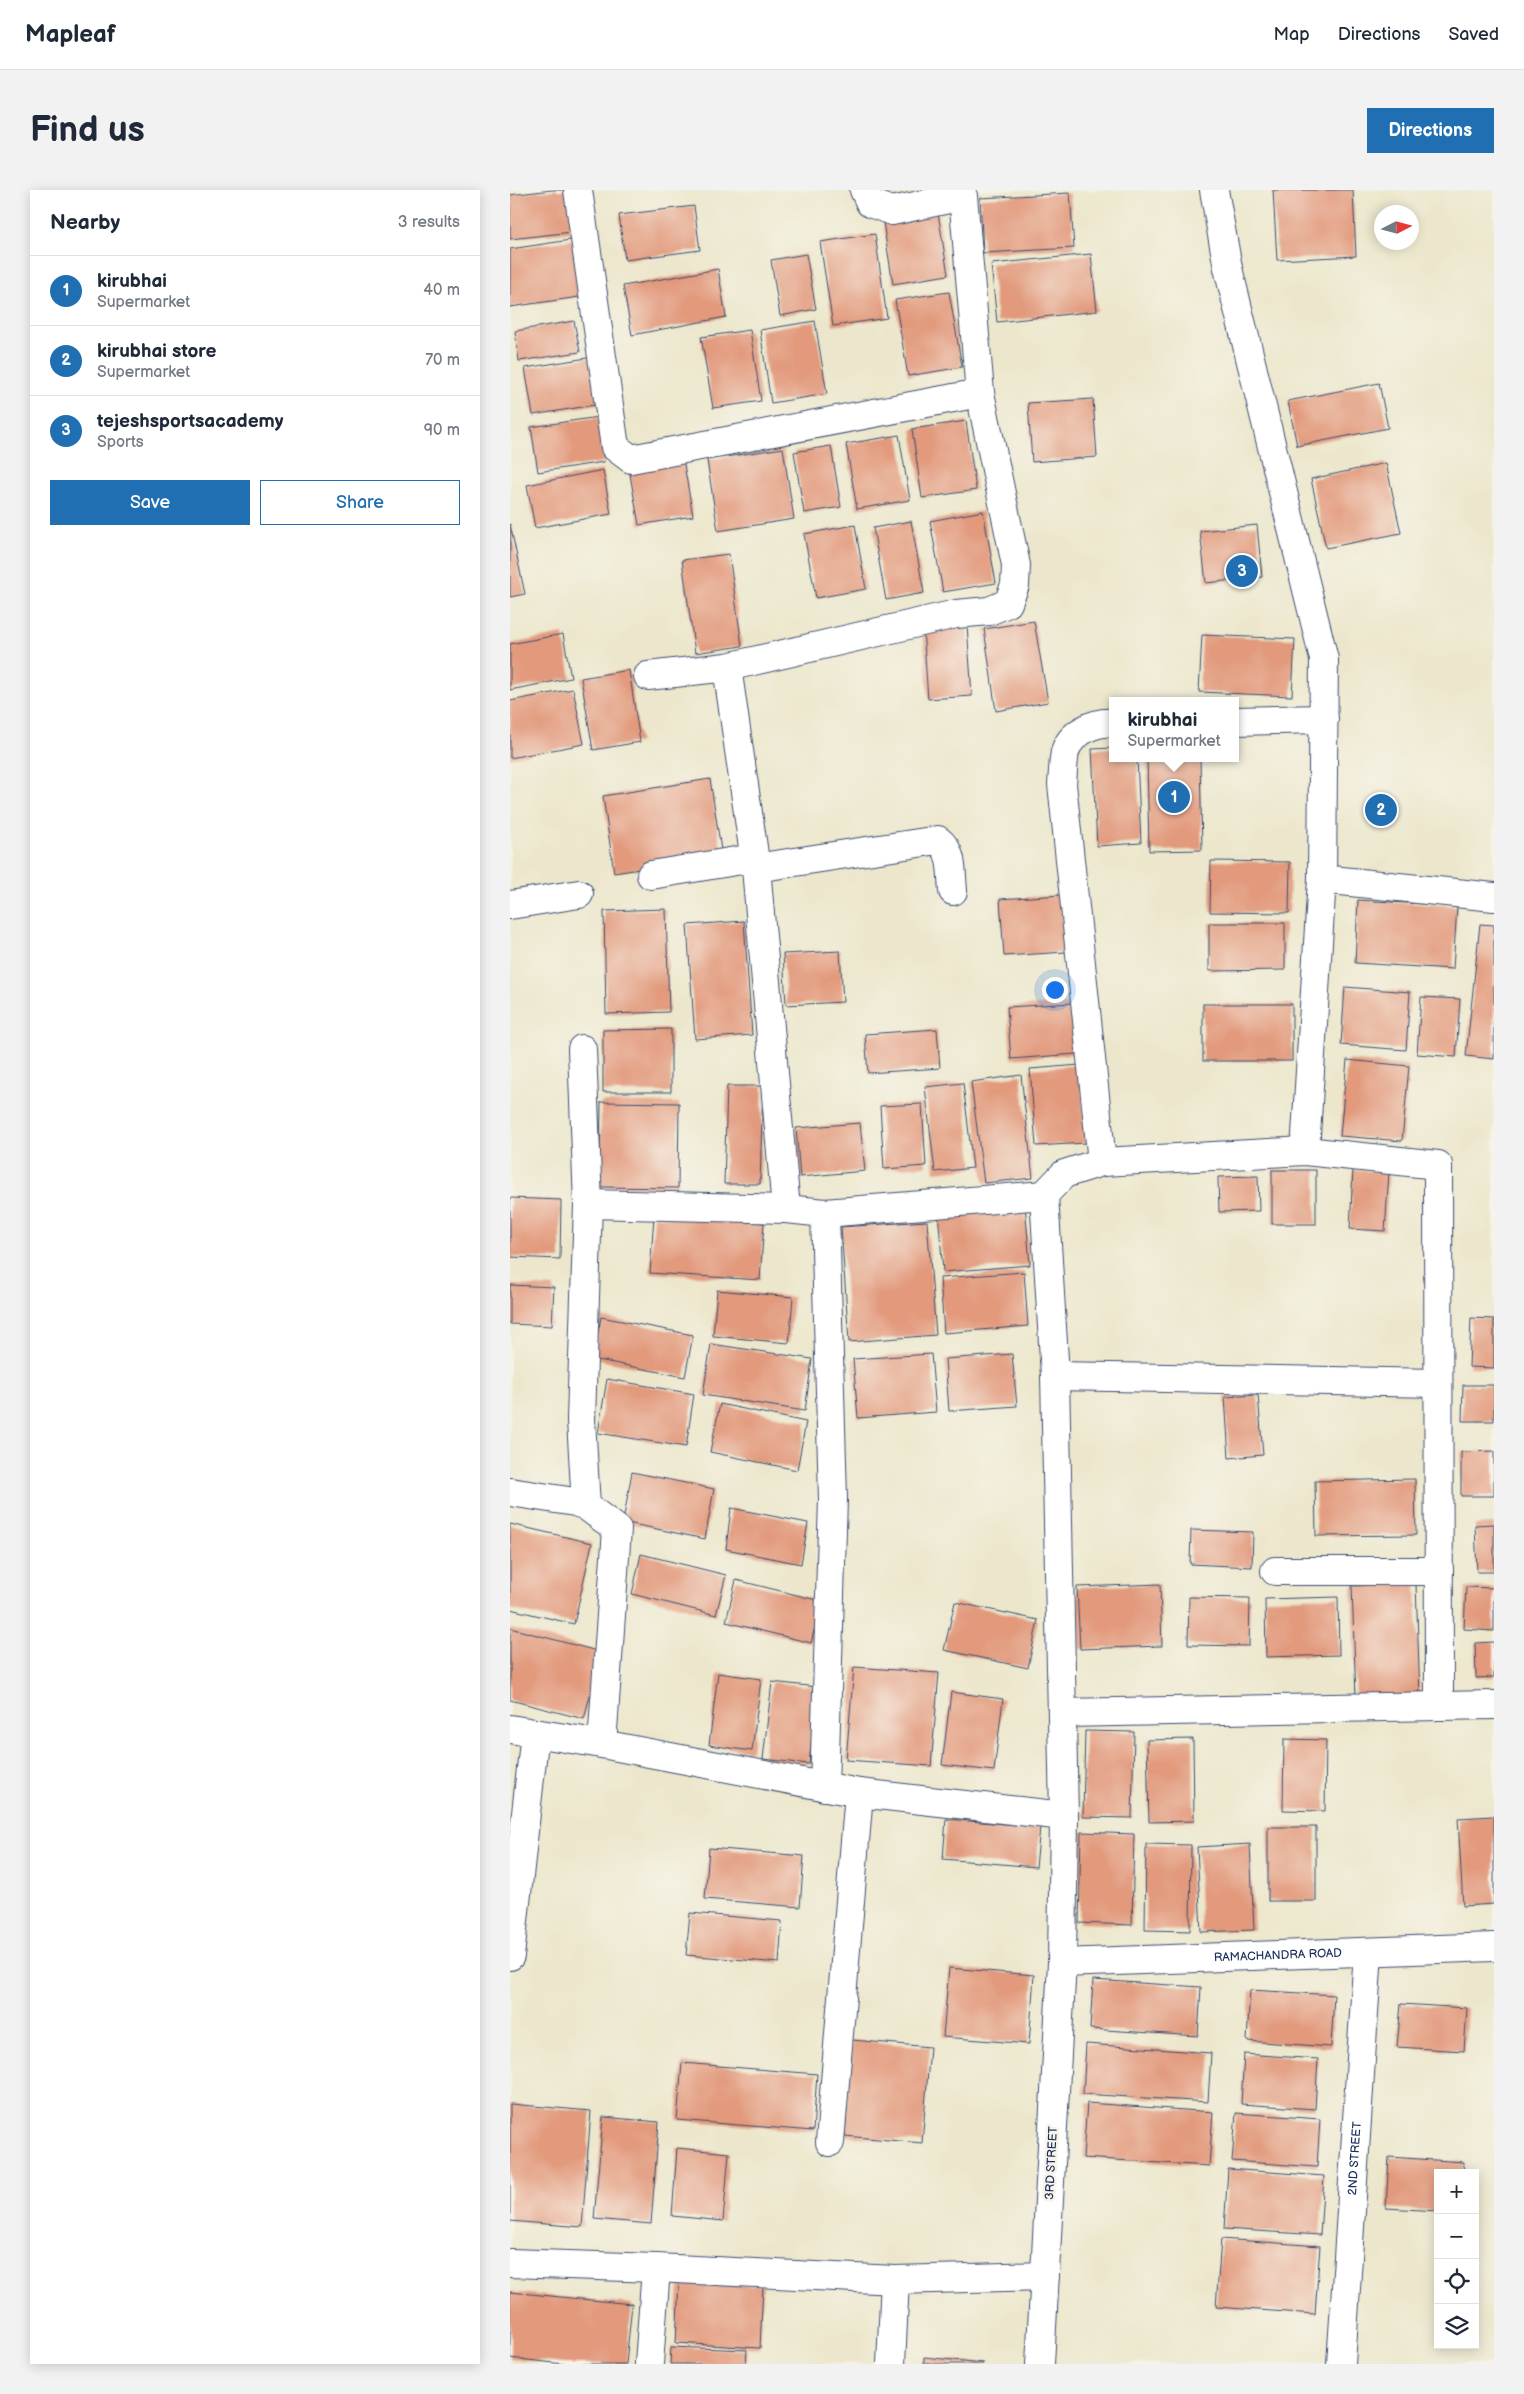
<!DOCTYPE html>
<meta charset="utf-8">
<style>
body{margin:0;font-family:"Balsamiq Sans",sans-serif;background:#f2f2f3;color:#1f2937}
.controls{position:absolute;right:15px;bottom:15px;display:grid;overflow:hidden;border-radius:0px;box-shadow:0 2px 12px #0003}
.controls button{width:45px;height:45px;display:grid;place-items:center;padding:0;border:0;border-bottom:1px solid #e0e1e3;background:#fff;color:#1f2937;font:25px sans-serif}
.compass{position:absolute;left:864px;top:15px;width:45px;height:45px;border-radius:50%;background:#fff;box-shadow:0 2px 12px #0003;rotate:84deg}
.you{position:absolute;left:544px;top:799px;width:18px;height:18px;margin:-12px;border:4px solid #fff;border-radius:50%;background:#1a73e8;box-shadow:0 0 0 8px #1a73e833}
.badge{display:grid;place-items:center;width:32px;height:32px;border-radius:50%;background:#1f6fb2;color:#fff;font-size:16px;font-weight:700}
.pin{position:absolute;translate:-50% -50%;border:2px solid #fff;box-shadow:0 1px 5px #0006}
.popup{position:absolute;left:599px;top:507px;width:130px;height:65px;box-sizing:border-box;display:grid;place-content:center;border-radius:0px;background:#fff;filter:drop-shadow(0 1px 4px #0005);font-size:16px;white-space:nowrap;color:#747a83}
.popup b{font-size:19px;color:#1f2937}
.popup::after{content:'';position:absolute;left:50%;top:100%;margin-left:-10px;border:10px solid transparent;border-top-color:#fff}
.list{margin:0;padding:0;list-style:none}
h2{display:flex;justify-content:space-between;align-items:center;height:65px;margin:0;padding:0 20px;font-size:21px}
h2 small{font-size:16px;font-weight:400;color:#747a83}
.list li{display:grid;grid-template-columns:32px 1fr auto;gap:15px;align-items:center;box-sizing:border-box;height:70px;padding:0 20px;border-top:1px solid #e0e1e3}
.list b{display:block;font-size:19px;white-space:nowrap}
.list p{margin:0;font-size:16px;white-space:nowrap;color:#747a83}
.list em{font-size:16px;font-style:normal;color:#747a83}
.actions{display:flex;gap:10px;padding:15px 20px}
.actions a{flex:1;padding:11px 0;border:1px solid #1f6fb2;border-radius:0px;text-align:center;font-size:18px;color:#1f6fb2}
.actions .main{background:#1f6fb2;color:#fff}
.icon{flex:none;width:28px;height:28px;fill:none;stroke:currentColor;stroke-width:2;stroke-linecap:round;stroke-linejoin:round}
.map{position:relative;flex:none;width:984px;height:2174px;overflow:hidden;border-radius:0px}
header{display:flex;align-items:center;gap:30px;box-sizing:border-box;height:70px;padding:0 25px;background:#fff;border-bottom:1px solid #e0e1e3}
header strong{font-size:24px}
nav{display:flex;gap:28px;margin-inline-start:auto;font-size:18px}
.intro{display:flex;align-items:center;justify-content:space-between;box-sizing:border-box;height:120px;padding:0 30px}
h1{margin:0;font-size:35px}
.button{padding:12px 22px;border-radius:0px;background:#1f6fb2;color:#fff;font-size:18px;font-weight:700}
main{display:flex;gap:30px;padding:0 30px}
aside{flex:1;background:#fff;border-radius:0px;box-shadow:0 2px 12px #0003}
.map>svg:first-child{display:block}
</style>
<header>
<strong>Mapleaf</strong>
<nav><a>Map</a><a>Directions</a><a>Saved</a></nav>
</header>
<div class="intro"><h1>Find us</h1><a class="button">Directions</a></div>
<main>
<aside>
<h2>Nearby<small>3 results</small></h2>
<ul class="list">
<li><span class="badge">1</span><div><b>kirubhai</b><p>Supermarket</p></div><em>40 m</em></li>
<li><span class="badge">2</span><div><b>kirubhai store</b><p>Supermarket</p></div><em>70 m</em></li>
<li><span class="badge">3</span><div><b>tejeshsportsacademy</b><p>Sports</p></div><em>90 m</em></li>
</ul>
<div class="actions"><a class="main">Save</a><a>Share</a></div>
</aside>
<div class="map">
<svg width="984" height="2174" viewBox="0 0 984 2174">
<rect width="100%" height="100%" fill="#f7f3e8"/>
<filter id="ink" filterUnits="userSpaceOnUse"><feTurbulence type="fractalNoise" baseFrequency=".02" numOctaves="2"/><feDisplacementMap in="SourceGraphic" scale="10" xChannelSelector="R" yChannelSelector="G"/><feConvolveMatrix kernelMatrix="1 2 1 2 8 2 1 2 1" color-interpolation-filters="sRGB"/></filter>
<filter id="wash" filterUnits="userSpaceOnUse"><feTurbulence type="fractalNoise" baseFrequency=".0096" numOctaves="4" result="noise"/><feDisplacementMap in="SourceGraphic" scale="20" xChannelSelector="R" yChannelSelector="G"/><feGaussianBlur stdDeviation="1.12" result="paint"/><feColorMatrix in="noise" values="0 0 0 0 0 0 0 0 0 0 0 0 0 0 0 0 0 1.4 0 .05"/><feComposite in="paint" operator="in"/></filter>
<g filter="url(#wash)">
<rect width="100%" height="100%" fill="#ece7cc"/>
<g id="blocks">
<g fill="#e2997c">
<polygon points="42,0 57,0 62,42 0,49 0,5"/>
<polygon points="763,0 843,0 846,66 767,70"/>
<polygon points="560,3 564,58 473,63 470,8"/>
<polygon points="184,16 190,60 115,70 109,25"/>
<polygon points="428,23 438,85 383,94 373,32"/>
<polygon points="365,44 377,128 323,136 310,52"/>
<polygon points="74,48 83,105 0,117 0,59"/>
<polygon points="296,64 306,119 270,126 261,70"/>
<polygon points="581,64 587,121 487,132 481,74"/>
<polygon points="208,79 216,127 122,145 113,96"/>
<polygon points="439,102 452,177 398,186 385,110"/>
<polygon points="64,131 70,162 9,171 5,141"/>
<polygon points="305,131 317,204 261,213 250,140"/>
<polygon points="240,140 251,211 203,218 191,147"/>
<polygon points="83,167 90,214 23,225 15,178"/>
<polygon points="869,193 878,238 787,256 778,211"/>
<polygon points="583,209 587,267 522,272 518,213"/>
<polygon points="88,227 94,272 28,282 21,237"/>
<polygon points="456,231 466,300 412,308 402,239"/>
<polygon points="389,245 400,310 347,319 336,254"/>
<polygon points="321,256 331,317 294,323 284,262"/>
<polygon points="273,258 284,329 208,341 197,270"/>
<polygon points="173,269 183,326 129,335 119,279"/>
<polygon points="876,273 891,343 816,358 801,289"/>
<polygon points="93,280 101,324 25,338 17,295"/>
<polygon points="473,321 486,393 433,402 420,331"/>
<polygon points="401,331 414,403 376,410 363,338"/>
<polygon points="0,334 15,404 0,407"/>
<polygon points="345,335 356,399 306,408 294,344"/>
<polygon points="747,335 752,387 696,393 690,341"/>
<polygon points="219,364 232,456 185,463 172,370"/>
<polygon points="524,431 538,512 486,521 474,439"/>
<polygon points="457,435 462,506 418,509 413,438"/>
<polygon points="53,444 61,488 0,500 0,454"/>
<polygon points="692,445 785,449 782,506 689,502"/>
<polygon points="119,480 130,552 83,560 71,488"/>
<polygon points="63,499 74,554 0,568 0,511"/>
<polygon points="603,558 603,568 627,568 631,653 587,656 582,559"/>
<polygon points="637,568 690,568 692,660 639,661"/>
<polygon points="200,589 212,666 104,683 93,606"/>
<polygon points="701,671 780,672 779,723 700,722"/>
<polygon points="551,705 556,762 494,766 490,709"/>
<polygon points="848,710 947,716 943,779 845,773"/>
<polygon points="156,719 159,822 96,824 94,721"/>
<polygon points="234,731 242,845 185,849 177,735"/>
<polygon points="699,733 775,733 775,780 699,781"/>
<polygon points="970,734 984,735 984,869 956,866"/>
<polygon points="330,761 333,812 276,815 273,764"/>
<polygon points="835,797 900,802 896,860 831,855"/>
<polygon points="911,807 950,809 946,867 907,864"/>
<polygon points="563,813 566,864 501,869 497,817"/>
<rect x="693" y="814" width="89" height="57"/>
<polygon points="161,839 161,902 93,902 93,840"/>
<polygon points="427,839 430,878 358,883 355,844"/>
<polygon points="837,870 899,876 892,951 830,946"/>
<polygon points="570,875 576,953 526,956 520,879"/>
<polygon points="511,885 523,988 474,993 461,892"/>
<polygon points="453,893 463,978 425,982 415,897"/>
<polygon points="217,896 253,896 250,994 214,994"/>
<polygon points="91,912 169,913 168,998 90,997"/>
<polygon points="412,914 416,976 374,979 370,916"/>
<polygon points="350,933 355,981 290,987 286,938"/>
<rect x="762" y="980" width="44" height="54"/>
<polygon points="843,980 879,982 875,1041 840,1039"/>
<polygon points="748,986 749,1021 709,1022 708,987"/>
<polygon points="0,1008 51,1010 50,1069 0,1067"/>
<polygon points="515,1014 520,1075 433,1082 428,1021"/>
<polygon points="144,1026 254,1033 250,1090 140,1083"/>
<polygon points="417,1031 426,1145 339,1152 331,1037"/>
<polygon points="514,1082 518,1136 434,1143 430,1088"/>
<polygon points="0,1095 44,1097 42,1136 0,1134"/>
<polygon points="207,1100 283,1107 279,1153 203,1146"/>
<polygon points="91,1127 183,1145 175,1187 83,1169"/>
<polygon points="961,1128 984,1129 984,1178 959,1177"/>
<polygon points="201,1154 302,1169 295,1221 193,1205"/>
<polygon points="421,1164 426,1222 348,1228 343,1169"/>
<polygon points="502,1164 507,1216 439,1221 435,1169"/>
<polygon points="97,1189 184,1204 176,1257 88,1243"/>
<polygon points="953,1195 984,1195 984,1231 952,1231"/>
<polygon points="748,1205 753,1265 719,1268 715,1207"/>
<polygon points="210,1214 296,1232 287,1280 200,1262"/>
<polygon points="984,1261 984,1306 951,1306 951,1262"/>
<polygon points="122,1282 204,1299 195,1349 113,1332"/>
<polygon points="905,1289 906,1345 806,1346 805,1291"/>
<polygon points="221,1318 298,1333 291,1374 216,1359"/>
<polygon points="0,1334 82,1353 64,1434 0,1419"/>
<polygon points="984,1334 984,1382 967,1382 965,1335"/>
<polygon points="681,1340 743,1342 742,1377 680,1374"/>
<polygon points="131,1364 216,1385 206,1425 122,1404"/>
<polygon points="226,1390 311,1411 301,1453 216,1432"/>
<polygon points="650,1394 652,1456 570,1459 567,1397"/>
<polygon points="906,1394 910,1507 846,1509 842,1396"/>
<polygon points="956,1397 984,1398 984,1441 954,1439"/>
<polygon points="679,1407 740,1408 739,1456 678,1455"/>
<polygon points="828,1407 829,1465 756,1467 755,1409"/>
<polygon points="445,1412 528,1430 518,1478 434,1460"/>
<polygon points="0,1438 91,1462 74,1529 0,1510"/>
<polygon points="984,1452 984,1487 966,1488 965,1453"/>
<polygon points="344,1477 429,1483 421,1576 336,1570"/>
<polygon points="208,1483 251,1489 242,1561 199,1555"/>
<polygon points="262,1492 307,1497 299,1574 253,1569"/>
<polygon points="441,1502 493,1509 484,1581 432,1575"/>
<polygon points="575,1541 624,1542 622,1628 573,1627"/>
<polygon points="683,1549 684,1631 639,1632 637,1550"/>
<polygon points="774,1549 816,1550 815,1621 773,1620"/>
<polygon points="984,1626 984,1714 953,1716 948,1628"/>
<polygon points="436,1629 530,1637 526,1677 433,1669"/>
<rect x="758" y="1637" width="48" height="74"/>
<polygon points="571,1642 624,1644 622,1735 569,1733"/>
<polygon points="636,1654 681,1655 680,1741 635,1740"/>
<polygon points="740,1654 744,1740 691,1742 687,1657"/>
<polygon points="199,1658 294,1666 290,1717 195,1709"/>
<polygon points="180,1723 272,1731 269,1773 176,1765"/>
<polygon points="439,1778 524,1785 519,1854 433,1847"/>
<polygon points="583,1790 691,1797 688,1846 580,1839"/>
<polygon points="740,1800 824,1805 821,1857 737,1851"/>
<polygon points="891,1814 957,1818 954,1861 887,1857"/>
<polygon points="342,1850 420,1857 412,1953 335,1946"/>
<polygon points="576,1854 701,1863 698,1912 573,1904"/>
<polygon points="734,1864 808,1869 805,1919 731,1914"/>
<polygon points="172,1873 307,1884 303,1941 167,1930"/>
<polygon points="577,1913 703,1922 699,1976 573,1968"/>
<polygon points="0,1914 81,1921 72,2037 0,2031"/>
<polygon points="726,1923 810,1929 807,1977 722,1971"/>
<polygon points="93,1927 149,1932 141,2034 84,2029"/>
<polygon points="167,1958 219,1963 213,2031 162,2026"/>
<polygon points="879,1967 954,1972 953,1983 928,1983 928,2021 876,2018"/>
<polygon points="718,1979 814,1986 810,2045 714,2039"/>
<polygon points="711,2049 810,2056 805,2124 706,2117"/>
<polygon points="169,2092 253,2096 250,2158 166,2153"/>
<polygon points="0,2102 122,2114 116,2174 53,2174 0,2168"/>
<polygon points="161,2157 237,2160 236,2174 160,2174"/>
<polygon points="414,2167 473,2173 473,2174 414,2174"/>
</g>
</g>
</g>
<g filter="url(#ink)">
<use href="#blocks" fill-opacity="0" stroke="#3a4b6e" stroke-width="1"/>
<g fill="none" stroke-linecap="round" stroke-linejoin="round">
<g stroke="#3a4b6e" stroke-width="30">
<g id="minor">
<polyline points="68,0 105,257 121,269 470,203"/>
<polyline points="704,0 718,78 814,469 812,689 795,961"/>
<polyline points="217,477 246,678 276,1019"/>
<polyline points="138,486 217,477 446,424 479,421 498,413 505,395 506,375 470,203 453,6 382,21 360,13 354,0"/>
<polyline points="725,531 814,529"/>
<path d="M246 678 428 650C444 662 441 683 443 701"/>
<polyline points="141,685 244,668"/>
<polyline points="812,689 984,707"/>
<polyline points="0,715 69,704"/>
<polyline points="72,859 78,1014 71,1230 76,1316 107,1339 92,1554"/>
<path d="M592 972 552 594C553 584 553 572 555 562 560 543 585 531 603 533"/>
<polyline points="534,1005 554,984 592,972 795,961 928,975 929,1514"/>
<polyline points="78,1014 276,1019 315,1023 534,1005 545,1186 554,1626 552,1773 530,2174"/>
<polyline points="545,1186 928,1193"/>
<polyline points="0,1302 65,1312 76,1316"/>
<polyline points="765,1381 929,1381"/>
<polyline points="552,1523 984,1515"/>
<polyline points="0,1539 92,1554 349,1603 554,1626"/>
<polyline points="314,1597 323,1309 315,1023"/>
<polyline points="0,1766 25,1543"/>
<path id="s1" d="M552 1773 984 1757"/>
<polyline points="320,1952 349,1603"/>
<polyline points="0,2073 146,2078"/>
<polyline points="139,2174 146,2078 385,2090 535,2086"/>
<polyline points="381,2174 385,2090"/>
<path id="s2" d="M831 2174 858 1762"/>
</g>
</g>
<use href="#minor" stroke="#fff" stroke-width="28"/>
</g>
</g>
<g text-anchor="middle" stroke-width="5" stroke-linejoin="round" paint-order="stroke">
<g font-size="12" fill="#1b2f5e" stroke="#f7f3e8">
<text dy="4" stroke="none"><textPath href="#s1" startOffset="216">RAMACHANDRA ROAD</textPath></text>
<text dy="4" stroke="none"><textPath href="#s2" startOffset="206">2ND STREET</textPath></text>
<text transform="translate(541 1973) rotate(-87)" y="4">3RD STREET</text>
</g>
</g>
</svg>
<div class="controls">
<button>+</button>
<button>−</button>
<button><svg class="icon" aria-label="locate" viewBox="0 0 24 24"><circle cx="12" cy="12" r="6"/><path d="M12 2v4M12 18v4M2 12h4M18 12h4"/></svg></button>
<button><svg class="icon" aria-label="layers" viewBox="0 0 24 24"><path d="M12 4l9 5-9 5-9-5zM3 14l9 5 9-5"/></svg></button>
</div>
<svg class="compass" viewBox="-18 -18 36 36"><path d="M0-13l5 13h-10z" fill="#e53935"/><path d="M0 13l5-13h-10z" fill="#747a83"/></svg>
<div class="you"></div>
<div class="pin badge" style="left:664px;top:607px">1</div>
<div class="popup"><b>kirubhai</b>Supermarket</div>
<div class="pin badge" style="left:871px;top:620px">2</div>
<div class="pin badge" style="left:732px;top:381px">3</div>
</div>
</main>
